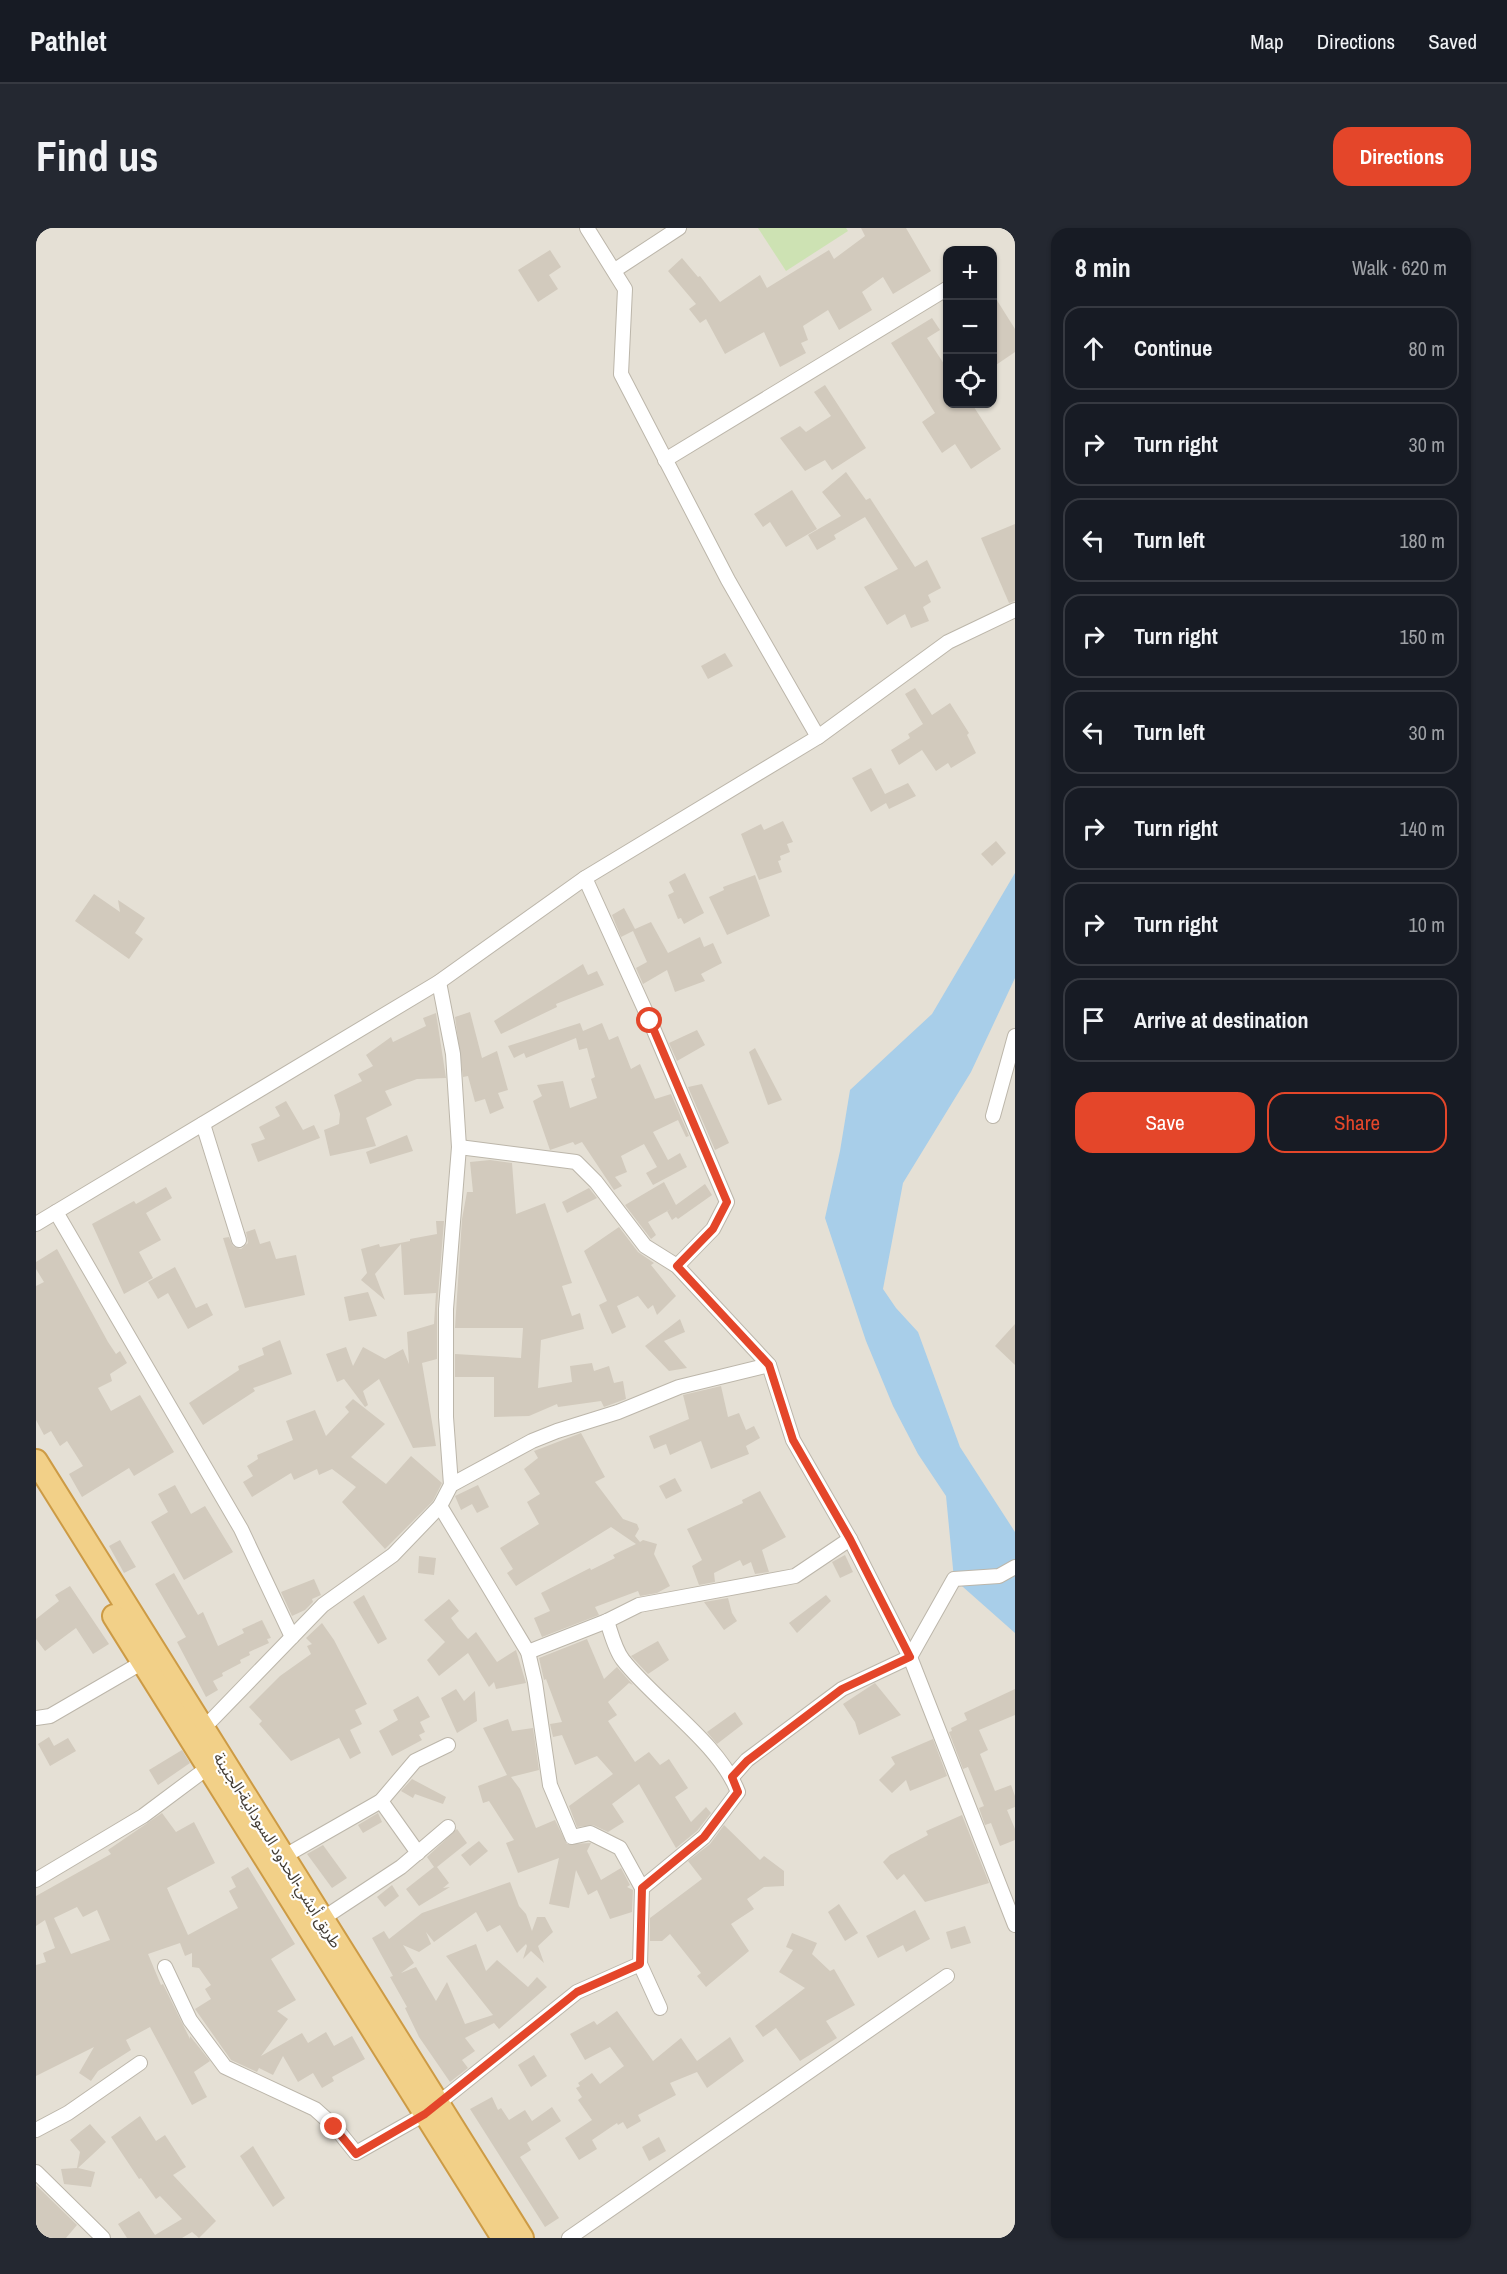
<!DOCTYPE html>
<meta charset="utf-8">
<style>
body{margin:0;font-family:"Archivo Narrow","Noto Sans Arabic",sans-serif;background:#242831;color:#f1f3f6}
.controls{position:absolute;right:18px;top:18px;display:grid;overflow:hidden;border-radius:12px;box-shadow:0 2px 4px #0004}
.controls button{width:54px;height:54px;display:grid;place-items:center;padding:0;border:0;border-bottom:2px solid #363941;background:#171b24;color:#f1f3f6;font:30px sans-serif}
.stop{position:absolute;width:18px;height:18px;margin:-14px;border:4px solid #e4462a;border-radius:50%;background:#fff}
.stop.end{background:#e4462a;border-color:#fff;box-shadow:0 2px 6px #0008}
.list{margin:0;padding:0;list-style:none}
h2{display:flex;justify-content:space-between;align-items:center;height:78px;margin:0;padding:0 24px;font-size:26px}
h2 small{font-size:20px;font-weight:400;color:#9ea1a6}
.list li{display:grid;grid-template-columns:39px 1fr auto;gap:18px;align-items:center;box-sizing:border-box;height:84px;margin:0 12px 12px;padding:0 12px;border:2px solid #363941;border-radius:18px}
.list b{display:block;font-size:22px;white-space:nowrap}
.list em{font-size:20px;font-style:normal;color:#9ea1a6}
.actions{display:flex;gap:12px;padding:18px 24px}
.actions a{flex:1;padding:14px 0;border:2px solid #e4462a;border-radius:18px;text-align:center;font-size:21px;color:#e4462a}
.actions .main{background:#e4462a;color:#fff}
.icon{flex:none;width:33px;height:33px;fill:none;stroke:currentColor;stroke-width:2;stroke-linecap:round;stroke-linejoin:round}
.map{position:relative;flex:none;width:979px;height:2010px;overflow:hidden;border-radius:18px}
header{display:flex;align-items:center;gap:36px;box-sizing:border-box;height:84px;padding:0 30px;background:#171b24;border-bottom:2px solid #363941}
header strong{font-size:28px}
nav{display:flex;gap:33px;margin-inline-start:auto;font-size:21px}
.intro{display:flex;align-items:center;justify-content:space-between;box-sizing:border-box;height:144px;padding:0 36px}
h1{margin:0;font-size:42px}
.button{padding:15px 27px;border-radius:18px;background:#e4462a;color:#fff;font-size:21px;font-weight:700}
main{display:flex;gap:36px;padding:0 36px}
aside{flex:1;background:#171b24;border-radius:18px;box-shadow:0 2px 4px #0004}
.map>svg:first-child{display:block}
</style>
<header>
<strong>Pathlet</strong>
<nav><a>Map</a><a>Directions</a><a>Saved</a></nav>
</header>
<div class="intro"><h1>Find us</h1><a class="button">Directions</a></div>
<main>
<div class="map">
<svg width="979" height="2010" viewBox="0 0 979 2010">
<rect width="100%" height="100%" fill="#f1eee7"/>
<path fill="#e5e0d5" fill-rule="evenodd" d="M0 0H979V2010H0ZM912 22H956V176H912Z"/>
<polygon fill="#cde2b3" points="722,0 810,0 812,3 750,43"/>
<polygon fill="#a8cee9" points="979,645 979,750 935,844 867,955 847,1061 860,1080 882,1104 924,1219 979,1304 979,1405 918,1351 910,1268 882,1226 857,1178 830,1113 789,990 804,923 814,862 896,786"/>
<g fill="#d2cabd" fill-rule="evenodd">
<polygon points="825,0 870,0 895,43 857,66 847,49 826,64 836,82 803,102 792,82 767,98 772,112 765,115 770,125 744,139 728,104 689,126 670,91 664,95 653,81 660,76 632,43 646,30 662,49 664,48 684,74 724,47 731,60 793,22 798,31 829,8"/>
<polygon points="514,22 525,39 513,47 522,61 502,74 482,42"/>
<polygon points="957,66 979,101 979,124 957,139"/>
<polygon points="896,90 904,102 891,110 912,142 912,176 936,176 965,221 935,241 919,216 906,225 886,194 899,185 855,115"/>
<polygon points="789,157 830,220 796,242 789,232 769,243 744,210 764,198 770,204 795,188 778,164"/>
<polygon points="810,244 830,272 834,270 879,339 891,332 905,360 892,367 895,374 887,379 893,393 875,400 869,386 851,397 828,359 862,341 829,289 798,307 800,311 781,322 772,307 805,288 786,264"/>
<polygon points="756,262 781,301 750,319 734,294 727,299 718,286"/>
<polygon points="979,296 979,373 973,375 945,310"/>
<polygon points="689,425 697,438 672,451 665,438"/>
<polygon points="879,460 896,487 914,475 933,505 931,507 940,525 915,540 912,535 900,543 886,522 863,537 855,522 874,510 872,506 887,496 869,466"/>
<polygon points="835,540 849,566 872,555 880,568 853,581 850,575 835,584 816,550"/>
<polygon points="747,593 757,614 751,616 754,624 744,628 745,632 742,633 746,644 723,652 705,606 725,596 728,602"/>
<polygon points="960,613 970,625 956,638 945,626"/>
<polygon points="649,645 668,685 648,696 645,690 642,691 632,667 638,664 633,654"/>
<polygon points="719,647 734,688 691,707 673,669 688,662 687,659"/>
<polygon points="58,666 84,684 82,672 109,690 99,705 107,711 93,731 39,693"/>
<polygon points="588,680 599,701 615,694 632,725 664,709 668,719 677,715 686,735 665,746 669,753 639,764 631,742 607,756 600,740 611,734 597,703 585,709 576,687"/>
<polygon points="547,736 552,747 561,743 568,757 520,776 521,779 465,806 458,793"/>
<polygon points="434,784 446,830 461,823 472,862 462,865 468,880 454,886 449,871 439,874 432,848 427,849 419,789"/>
<polygon points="400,785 410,850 381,851 349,863 356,877 330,890 340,918 294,928 288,902 303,896 304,886 298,867 326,853 322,846 337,838 330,827 355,809 357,814 390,798 387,790"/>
<polygon points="544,795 547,803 566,795 573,812 582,808 595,841 604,836 619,871 635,866 653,908 650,909 642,892 617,904 632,932 644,925 651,939 617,957 610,945 621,939 608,916 585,928 591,944 579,949 586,958 578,962 546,914 539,917 537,914 514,922 497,873 506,868 501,857 527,853 534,880 561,870 555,851 559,849 551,820 543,822 540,810 490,830 488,825 478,830 472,818"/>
<polygon points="661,802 669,817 641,833 633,815"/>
<polygon points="719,820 746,872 732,877 713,824"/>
<polygon points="666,856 693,915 679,922 652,859"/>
<polygon points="250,873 267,902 278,897 284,910 222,934 215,916 229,911 223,899 244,888 239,879"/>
<polygon points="371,907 377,923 334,936 330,924"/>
<polygon points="454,932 476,935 480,986 509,975 536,1055 526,1058 536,1088 544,1085 548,1101 505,1112 502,1160 536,1154 534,1138 556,1135 558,1143 573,1138 578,1155 587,1153 590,1171 568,1179 565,1173 522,1179 521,1176 493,1188 458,1189 458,1149 419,1149 419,1126 485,1130 487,1100 419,1100 426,991 431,964 437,964 434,934"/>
<polygon points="628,954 640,977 669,956 676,967 642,991 640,989 636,992 631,983 635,981 612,994 620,1007 615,1011 589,977"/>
<polygon points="130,959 136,970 110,985 125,1012 103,1024 117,1050 88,1066 56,996 98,973 100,976"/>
<polygon points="553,960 561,970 531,985 526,974"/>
<polygon points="400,993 408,993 401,1080 401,1131 386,1135 400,1218 377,1220 343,1151 327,1163 332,1177 329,1179 308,1151 301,1154 290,1126 310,1119 317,1138 327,1119 349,1131 367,1121 373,1136 371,1104 398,1096 400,1065 368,1067 365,1016 339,1046 349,1072 325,1052 331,1045 325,1021 343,1016 344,1019 374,1013 374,1011 401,1006"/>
<polygon points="583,999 602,1024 618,1035 615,1037 640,1068 621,1087 617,1077 612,1081 602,1068 581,1078 590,1099 576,1106 563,1077 571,1073 548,1023"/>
<polygon points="219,1001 224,1016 234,1013 240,1031 260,1027 269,1067 209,1080 187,1010 193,1009 197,1018 205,1021 212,1015 210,1004"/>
<polygon points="21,1021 72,1114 80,1126 84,1123 91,1135 74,1146 76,1153 62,1160 75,1183 104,1167 138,1224 98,1248 93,1240 46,1269 33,1246 47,1238 31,1213 24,1218 15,1203 8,1207 0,1192 0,1058 8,1054 0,1041 0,1034"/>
<polygon points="139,1039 160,1080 171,1075 177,1087 152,1101 132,1065 122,1071 112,1054"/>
<polygon points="332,1064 341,1088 313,1093 308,1069"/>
<polygon points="644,1091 649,1104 628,1113 651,1140 633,1143 609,1118"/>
<polygon points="979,1096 979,1137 959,1118"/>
<polygon points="244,1112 256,1146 217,1160 219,1163 167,1197 153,1175 203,1142 202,1138 228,1127 226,1120"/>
<polygon points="685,1158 692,1189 703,1185 710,1202 718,1198 724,1210 710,1218 713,1226 675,1241 665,1213 634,1227 630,1216 618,1221 613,1208 653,1191 647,1167"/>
<polygon points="317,1171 349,1196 315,1229 350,1256 375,1228 406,1255 397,1273 349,1321 306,1274 320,1259 296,1241 283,1247 281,1241 258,1252 255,1245 216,1269 207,1254 217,1248 211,1238 222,1231 221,1227 257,1212 250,1193 279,1182 290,1208 313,1184 309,1179"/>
<polygon points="545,1205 569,1249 559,1254 587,1291 601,1296 603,1301 599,1308 604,1314 607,1312 621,1316 618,1326 634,1358 621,1365 604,1368 602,1363 559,1379 563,1387 506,1409 498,1390 514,1383 505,1365 554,1340 555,1342 579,1330 577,1327 600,1316 575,1299 480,1358 471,1345 477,1341 464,1320 503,1296 491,1274 504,1266 488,1241 502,1230 498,1223"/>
<polygon points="639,1250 646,1263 630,1271 623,1258"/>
<polygon points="139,1257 155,1286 169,1278 197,1324 148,1352 115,1294 132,1284 122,1266"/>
<polygon points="442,1257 453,1279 441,1285 436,1276 425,1282 419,1268"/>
<polygon points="724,1263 750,1309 726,1322 733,1344 719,1346 715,1334 707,1338 704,1332 678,1345 679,1354 663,1357 656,1338 666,1332 651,1301 707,1275 706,1272"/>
<polygon points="84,1312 100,1339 88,1345 73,1318"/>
<polygon points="809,1327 817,1344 804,1350 796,1334"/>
<polygon points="383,1328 400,1330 398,1347 382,1345"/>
<polygon points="138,1345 162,1387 167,1384 182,1418 208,1405 206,1401 226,1392 235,1410 231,1411 233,1415 213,1424 214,1427 204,1432 205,1435 186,1445 187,1448 177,1453 182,1462 170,1469 141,1414 150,1409 119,1356"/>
<polygon points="278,1351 285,1367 276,1371 277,1374 269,1382 256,1388 245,1364"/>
<polygon points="34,1358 73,1416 57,1426 40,1400 9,1423 0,1411 0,1391 23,1373 19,1367"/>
<polygon points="328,1367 351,1411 342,1416 317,1374"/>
<polygon points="790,1367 795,1373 761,1405 753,1395"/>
<polygon points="692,1370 696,1385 701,1393 688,1402 668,1374"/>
<polygon points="413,1371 423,1383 415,1390 422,1400 432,1411 440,1404 461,1434 480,1422 490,1455 460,1461 458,1454 453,1459 432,1425 403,1448 391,1432 409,1414 388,1392"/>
<polygon points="286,1395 298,1412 331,1476 319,1482 326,1496 314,1502 325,1525 314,1531 303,1510 255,1533 223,1496 226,1493 213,1479 244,1448 275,1426 271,1418 276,1416 270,1410"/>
<polygon points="551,1411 568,1451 581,1439 597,1457 593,1455 572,1474 581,1487 572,1493 599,1534 613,1524 624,1537 633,1531 652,1560 639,1569 655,1594 670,1579 675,1585 661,1603 640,1620 603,1556 576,1576 588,1594 572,1604 557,1597 541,1599 533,1578 577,1546 561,1528 539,1537 526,1507 517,1509 514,1496 526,1494 510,1451 508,1452 503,1430"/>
<polygon points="622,1413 633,1432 612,1446 595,1428"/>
<polygon points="839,1455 865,1487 823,1507 819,1494 807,1476"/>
<polygon points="420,1461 428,1473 439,1463 441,1493 421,1505 405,1470"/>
<polygon points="979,1461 979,1487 943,1502 952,1522 944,1526 959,1563 975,1557 979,1568 979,1579 971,1582 979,1601 979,1612 964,1618 955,1595 949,1597 943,1580 948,1578 932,1539 927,1541 913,1504 916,1503 915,1500 931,1492 928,1485"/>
<polygon points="382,1468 394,1489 384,1494 389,1504 383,1507 386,1512 356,1528 343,1503 362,1492 357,1482"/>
<polygon points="699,1484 707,1496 681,1516 671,1504"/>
<polygon points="472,1491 476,1503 497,1500 503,1542 475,1549 484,1561 500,1600 519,1592 531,1616 555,1615 551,1623 565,1652 585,1640 594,1657 591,1659 597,1662 596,1684 574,1691 561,1662 552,1667 540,1642 533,1680 513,1676 523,1630 482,1645 470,1615 478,1612 453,1573 447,1575 442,1558 471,1547 447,1500"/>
<polygon points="13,1509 18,1518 32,1510 40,1523 14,1538 2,1516"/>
<polygon points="897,1511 911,1548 874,1563 870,1552 856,1565 843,1552 859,1536 855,1529"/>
<polygon points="146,1522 154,1535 122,1557 113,1542"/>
<polygon points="376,1551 410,1569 407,1576 379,1566 377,1570 365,1563"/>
<path d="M126 1585 140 1604 158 1594 179 1635 131 1660 152 1707 202 1680 193 1663 200 1659 195 1649 212 1639 259 1716 235 1731 260 1772 241 1783 252 1791 225 1828 266 1805 272 1815 290 1804 298 1818 316 1808 329 1831 296 1849 298 1853 286 1860 277 1845 262 1854 247 1828 237 1847 223 1840 221 1844 195 1832 159 1781 175 1771 169 1761 175 1757 163 1740 156 1739V1725L149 1728 144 1715 112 1726 125 1757 127 1756 154 1811V1808L174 1833 158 1844 171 1869 156 1877 114 1799 90 1812 95 1822 62 1843 55 1853 43 1845 58 1819 0 1848V1737L10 1734 7 1725 19 1720 9 1692 0 1698V1668L75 1626 72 1622ZM41 1679 47 1689 61 1682 74 1712 35 1726 18 1690Z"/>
<polygon points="342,1585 346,1594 327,1605 322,1597"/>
<polygon points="926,1587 953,1655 889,1674 868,1646 861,1652 847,1634 854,1627 892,1607 890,1603"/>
<polygon points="688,1597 724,1632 728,1628 748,1643 748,1658 728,1659 711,1671 718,1681 695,1696 713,1723 670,1759 661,1748 665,1745 634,1706 626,1713 614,1713 614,1690 666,1651 652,1633 674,1616"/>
<polygon points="421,1601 431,1615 401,1639 413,1655 407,1660 414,1659 383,1678 370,1661 398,1639 391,1629"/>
<polygon points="443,1613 452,1623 434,1638 425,1627"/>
<polygon points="287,1617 311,1650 296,1660 271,1626"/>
<polygon points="474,1654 483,1678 490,1686 496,1703 501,1689 509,1689 517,1704 502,1718 508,1735 495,1723 487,1731 491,1718 490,1716 481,1725 464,1697 451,1704 440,1684 398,1714 390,1704 395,1716 383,1724 367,1717 378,1735 365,1745 380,1739 400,1773 411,1754 429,1796 457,1787 410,1728 440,1716 450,1743 461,1732 492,1759 501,1749 511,1759 463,1801 458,1795 429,1810 439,1823 426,1832 432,1840 414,1854 383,1809 369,1780 371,1779 354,1749 357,1748 336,1710 348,1703 353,1711 386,1685"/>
<polygon points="356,1657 363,1668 349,1679 341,1669"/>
<polygon points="803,1676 822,1705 809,1713 792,1684"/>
<polygon points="879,1682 894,1711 870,1724 867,1717 842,1730 830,1708"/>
<polygon points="929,1698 935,1715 915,1721 910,1704"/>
<polygon points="756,1705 781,1715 776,1726 794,1743 798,1741 819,1777 790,1793 801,1810 764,1833 740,1800 727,1809 719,1798 769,1760 743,1744 757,1722 750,1719"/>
<polygon points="581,1783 617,1833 645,1810 661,1833 694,1809 708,1833 671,1860 661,1844 634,1855 640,1867 602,1887 605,1893 591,1901 587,1894 582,1897 581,1895 556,1912 561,1921 543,1932 529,1910 556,1892 542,1872 546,1869 540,1860 544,1858 542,1855 556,1845 564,1856 588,1838 574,1819 549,1832 534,1806 558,1793 561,1797"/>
<polygon points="498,1827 511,1848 495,1859 482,1837"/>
<polygon points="456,1869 462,1882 465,1880 473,1892 489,1882 496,1893 516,1879 525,1893 491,1915 495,1922 484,1929 523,1990 509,1999 434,1881"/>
<polygon points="104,1888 120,1913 129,1907 150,1939 137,1947 180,1993 163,2010 156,2004 146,2010 91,2010 82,1996 103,1983 119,2007 146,1991 124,1968 120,1971 105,1950 103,1951 75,1909"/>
<polygon points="54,1896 70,1914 42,1940 59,1944 55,1959 28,1956 25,1941 41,1940 44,1924 34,1912"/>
<polygon points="623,1909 630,1923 613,1933 606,1919"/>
<polygon points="217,1918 249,1970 237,1979 204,1928"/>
<polygon points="0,1957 41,1997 30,2010 0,2010"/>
</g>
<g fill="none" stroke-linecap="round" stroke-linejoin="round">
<g stroke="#bcb6aa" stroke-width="16">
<g id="minor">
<polyline points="551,0 589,61 585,146 692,352 782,509"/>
<polyline points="579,42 643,0"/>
<polyline points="629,232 912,60"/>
<polyline points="549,650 614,793 691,974 677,1001 641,1038"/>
<polyline points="403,754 417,826 423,919 410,1081 410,1189 415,1257"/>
<polyline points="957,888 979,808"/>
<polyline points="167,896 203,1012"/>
<polyline points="423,919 540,934 560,954 609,1018 641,1038 733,1137 757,1212 814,1311 874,1429 979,1697"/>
<polyline points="20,984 205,1301 256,1409"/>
<polyline points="0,996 403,754 549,650 782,509 912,414 979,382"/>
<polyline points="404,1278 492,1424 499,1454 514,1557 536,1609 554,1605 584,1620 606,1660"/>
<polyline points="492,1424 571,1393 603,1377 759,1348 814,1311"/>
<polyline points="0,1490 14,1488 107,1434"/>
<polyline points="163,1505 287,1377 357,1327 404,1278 415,1257 496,1213 521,1203 582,1184 643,1159 733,1137"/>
<polyline points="696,1549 711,1532 806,1461 874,1429 918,1351 963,1348 979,1339"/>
<polyline points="345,1573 382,1625"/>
<polyline points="247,1629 345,1573 379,1533 412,1517"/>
<polyline points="0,1652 107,1588 178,1535"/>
<polyline points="286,1691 365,1639 412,1599"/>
<polyline points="604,1736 624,1780"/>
<path d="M129 1739 154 1792 189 1839 279 1881 299 1899 320 1925 389 1886 541 1764 604 1736 606 1660 668 1609 702 1564C683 1515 619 1473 587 1432 579 1422 575 1405 571 1393"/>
<polyline points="0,1902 32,1885 104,1835"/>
<polyline points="0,1944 67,2010"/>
<polyline points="533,2010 911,1748"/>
</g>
</g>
<g stroke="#cd9b45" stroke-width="26">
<g id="trunk">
<polyline points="0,1233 486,2010"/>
<polyline points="78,1388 467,2010"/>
</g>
</g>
<use href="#minor" stroke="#fff" stroke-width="14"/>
<use href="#trunk" stroke="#f2d088" stroke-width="22"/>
</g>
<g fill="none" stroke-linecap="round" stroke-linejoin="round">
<polyline stroke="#e4462a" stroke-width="8" points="298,1899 320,1926 389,1886 541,1764 604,1736 606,1660 668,1609 702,1564 696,1549 711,1533 806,1461 874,1429 814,1311 757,1212 733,1137 641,1038 677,1001 691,974 614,793"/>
</g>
<g text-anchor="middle" stroke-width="4.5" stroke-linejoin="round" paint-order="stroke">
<g font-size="16" fill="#443e36" stroke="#fff">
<text transform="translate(242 1622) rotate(58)" y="6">طريق أبشي-الحدود السودانية-الجنينة</text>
</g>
</g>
</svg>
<div class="controls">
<button>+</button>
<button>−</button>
<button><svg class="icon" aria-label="locate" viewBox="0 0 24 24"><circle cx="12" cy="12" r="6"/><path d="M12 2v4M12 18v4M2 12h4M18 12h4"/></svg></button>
</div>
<div class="stop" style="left:614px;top:793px"></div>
<div class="stop end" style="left:298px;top:1899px"></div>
</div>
<aside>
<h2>8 min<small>Walk · 620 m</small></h2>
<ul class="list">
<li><svg class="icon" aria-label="ahead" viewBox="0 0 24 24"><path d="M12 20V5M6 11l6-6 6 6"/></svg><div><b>Continue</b></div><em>80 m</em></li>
<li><svg class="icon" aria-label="right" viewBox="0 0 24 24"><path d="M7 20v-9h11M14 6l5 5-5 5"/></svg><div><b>Turn right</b></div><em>30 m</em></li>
<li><svg class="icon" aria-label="left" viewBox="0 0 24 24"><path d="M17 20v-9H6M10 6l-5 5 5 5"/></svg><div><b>Turn left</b></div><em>180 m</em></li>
<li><svg class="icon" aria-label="right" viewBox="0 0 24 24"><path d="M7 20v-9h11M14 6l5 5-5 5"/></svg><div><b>Turn right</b></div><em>150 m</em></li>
<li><svg class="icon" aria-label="left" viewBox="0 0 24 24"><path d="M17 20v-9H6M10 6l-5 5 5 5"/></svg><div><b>Turn left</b></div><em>30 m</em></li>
<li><svg class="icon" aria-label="right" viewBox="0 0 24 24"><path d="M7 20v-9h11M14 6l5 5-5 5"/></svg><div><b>Turn right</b></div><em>140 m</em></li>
<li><svg class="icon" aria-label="right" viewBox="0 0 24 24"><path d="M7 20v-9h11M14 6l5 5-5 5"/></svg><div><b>Turn right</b></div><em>10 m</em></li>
<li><svg class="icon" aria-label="arrive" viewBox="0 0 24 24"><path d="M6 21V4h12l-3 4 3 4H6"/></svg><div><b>Arrive at destination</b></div></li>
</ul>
<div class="actions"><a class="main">Save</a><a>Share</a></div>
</aside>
</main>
